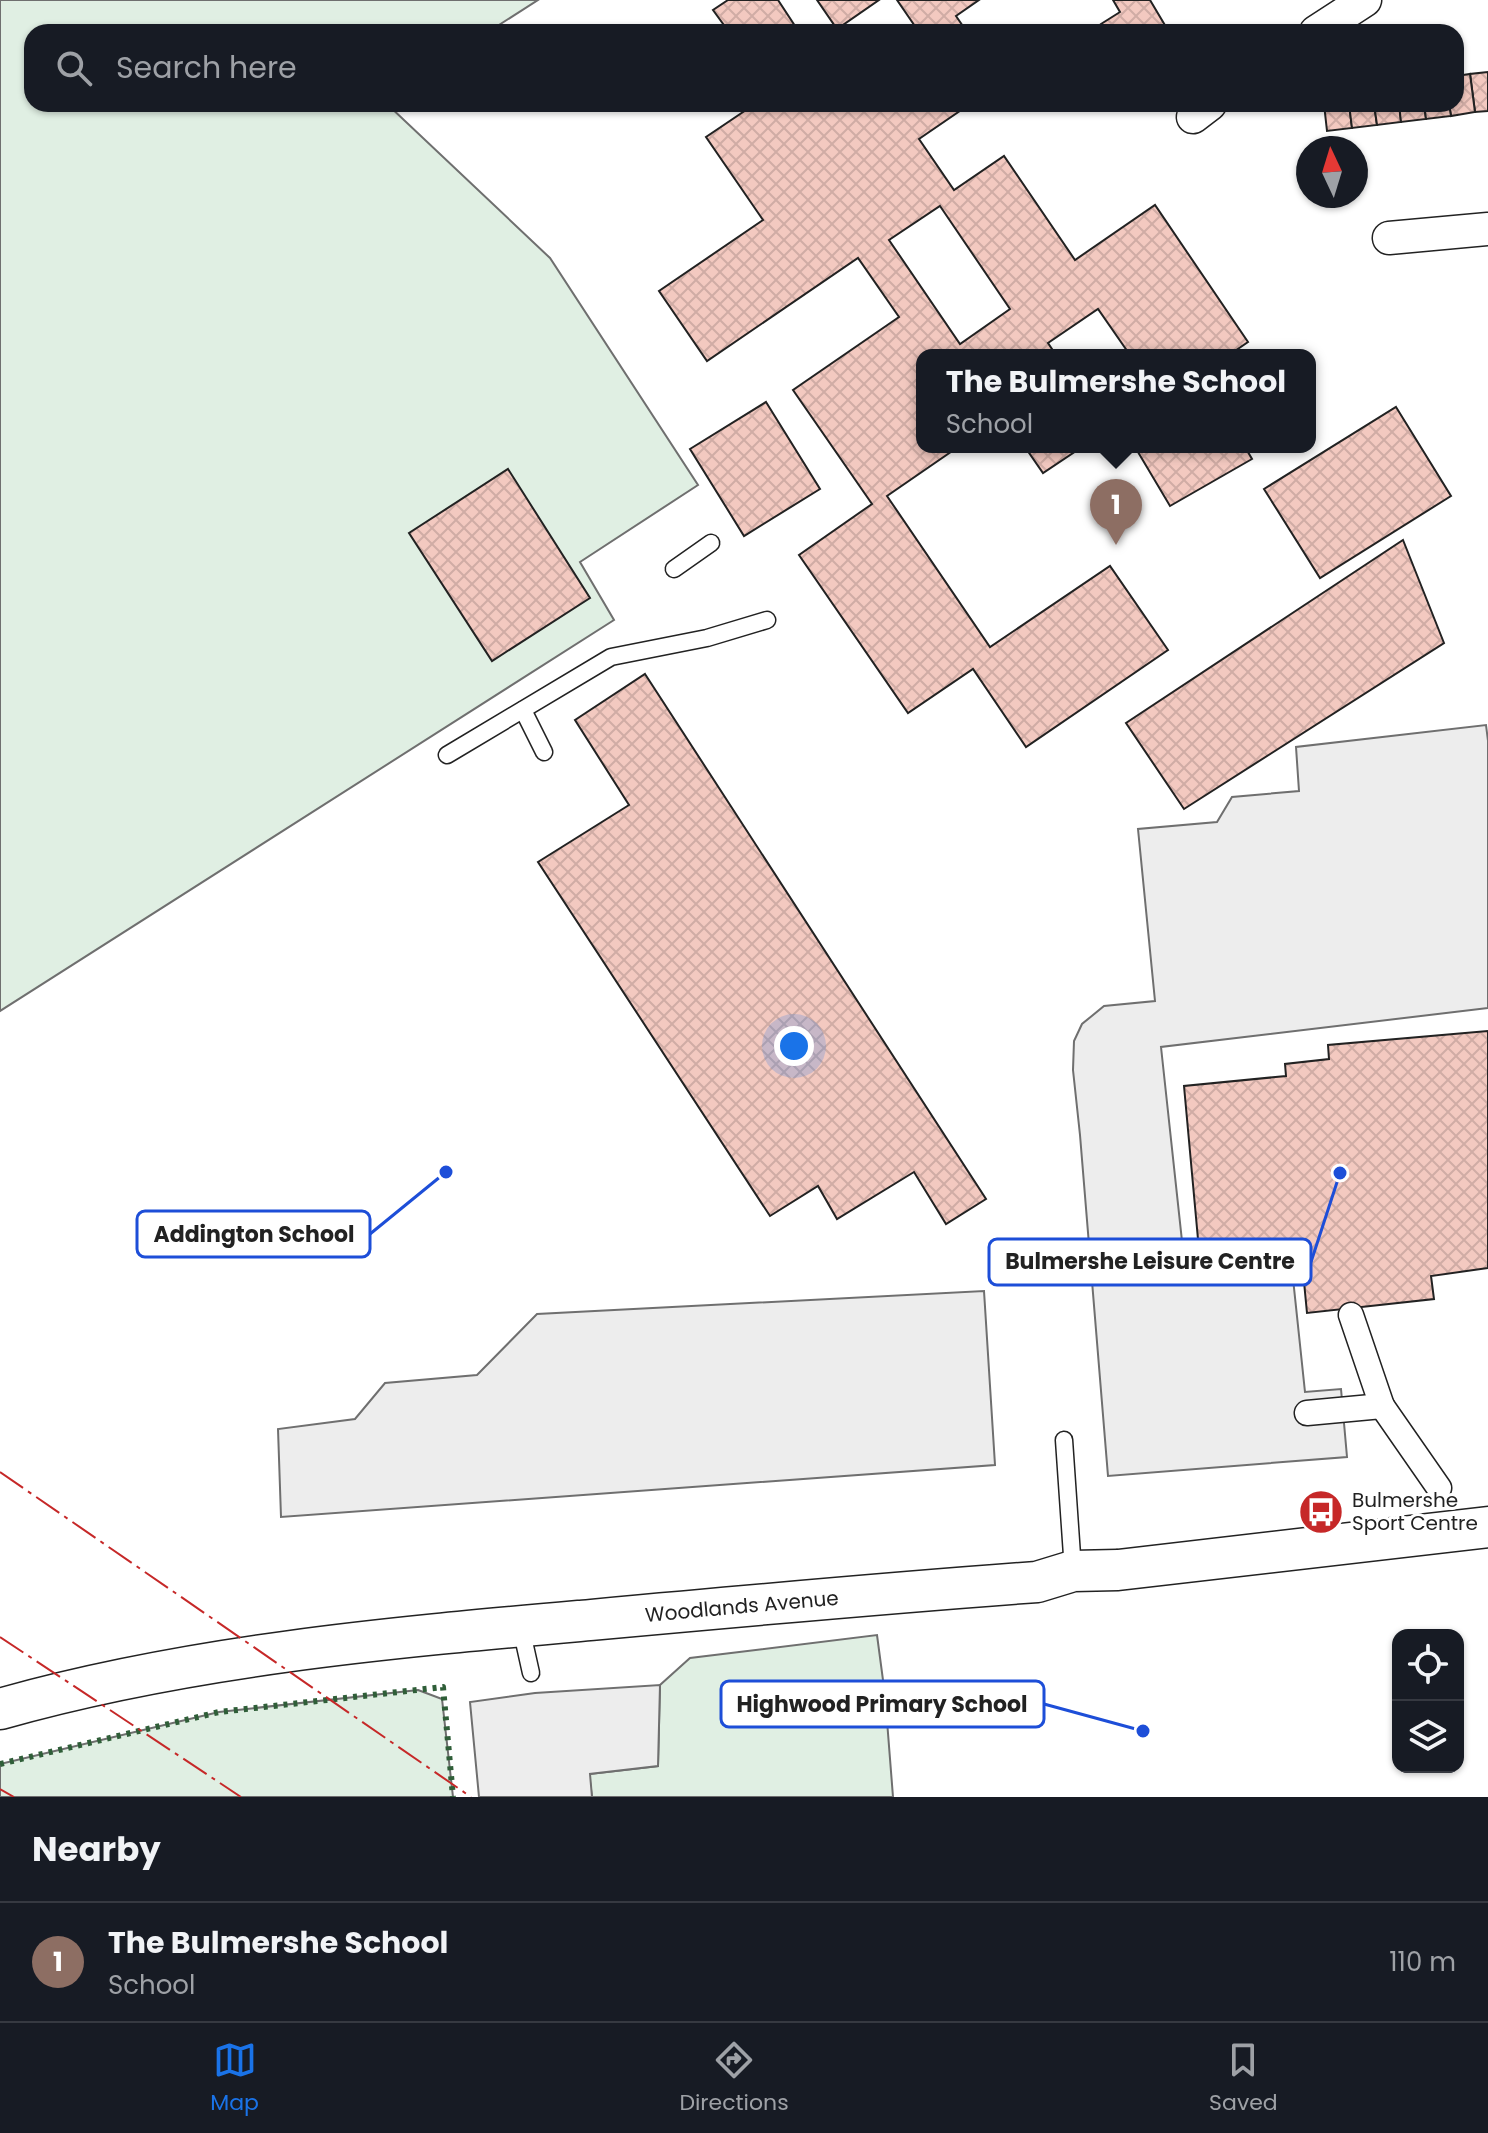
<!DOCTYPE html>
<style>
body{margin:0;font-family:Poppins,sans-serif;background:#20242c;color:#f1f3f6}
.controls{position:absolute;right:24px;bottom:24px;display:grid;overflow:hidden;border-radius:16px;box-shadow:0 2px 6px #0004}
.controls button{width:72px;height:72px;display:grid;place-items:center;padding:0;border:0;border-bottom:2px solid #363941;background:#171b24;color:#f1f3f6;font:40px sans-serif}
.compass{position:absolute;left:1296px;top:136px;width:72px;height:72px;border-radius:50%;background:#171b24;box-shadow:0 2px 6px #0004;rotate:356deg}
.you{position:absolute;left:794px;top:1046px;width:28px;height:28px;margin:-20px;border:6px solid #fff;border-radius:50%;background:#1a73e8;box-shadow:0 0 0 12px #1a73e833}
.badge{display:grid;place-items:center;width:52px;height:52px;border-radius:50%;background:#1a73e8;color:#fff;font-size:26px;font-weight:700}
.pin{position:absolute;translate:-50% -66px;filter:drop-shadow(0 2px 4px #0008)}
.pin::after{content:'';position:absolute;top:42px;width:28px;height:24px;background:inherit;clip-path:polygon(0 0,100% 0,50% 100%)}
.popup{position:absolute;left:916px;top:349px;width:400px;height:104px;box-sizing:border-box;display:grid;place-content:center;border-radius:16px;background:#171b24;filter:drop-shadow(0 2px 6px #0005);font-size:26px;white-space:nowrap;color:#9ea1a6}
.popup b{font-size:30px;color:#f1f3f6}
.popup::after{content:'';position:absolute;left:50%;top:100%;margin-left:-16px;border:16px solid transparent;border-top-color:#171b24}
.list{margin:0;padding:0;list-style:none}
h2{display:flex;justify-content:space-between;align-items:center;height:104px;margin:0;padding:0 32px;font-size:34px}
h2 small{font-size:26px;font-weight:400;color:#9ea1a6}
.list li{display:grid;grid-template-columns:52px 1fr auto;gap:24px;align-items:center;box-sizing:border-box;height:120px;padding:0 32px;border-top:2px solid #363941}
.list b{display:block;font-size:30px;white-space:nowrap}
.list p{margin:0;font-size:26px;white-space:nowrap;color:#9ea1a6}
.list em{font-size:26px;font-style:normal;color:#9ea1a6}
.icon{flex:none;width:44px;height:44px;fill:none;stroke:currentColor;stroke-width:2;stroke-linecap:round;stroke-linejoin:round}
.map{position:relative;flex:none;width:1488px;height:1797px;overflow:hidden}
.search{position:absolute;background:#171b24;box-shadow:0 2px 6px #0004;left:24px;right:24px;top:24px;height:88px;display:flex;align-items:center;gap:20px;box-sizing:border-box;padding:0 28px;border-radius:24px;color:#9ea1a6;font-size:30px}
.sheet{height:224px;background:#171b24}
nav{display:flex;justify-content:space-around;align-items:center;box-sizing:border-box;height:112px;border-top:2px solid #363941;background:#171b24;font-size:22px;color:#9ea1a6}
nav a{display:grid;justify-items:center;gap:4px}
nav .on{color:#1a73e8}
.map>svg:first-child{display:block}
</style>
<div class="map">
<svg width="1488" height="1797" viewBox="0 0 1488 1797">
<defs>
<pattern id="building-cross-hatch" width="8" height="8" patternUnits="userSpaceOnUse" patternTransform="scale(2)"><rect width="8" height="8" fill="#f3c9c0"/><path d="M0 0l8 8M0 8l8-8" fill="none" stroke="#d0aca5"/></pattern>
</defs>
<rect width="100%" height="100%" fill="#fff"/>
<g fill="#e0efe3" stroke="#6f6f6f" stroke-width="2">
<polygon points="0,0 538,0 488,32 32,32 32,104 387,104 550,258 698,485 580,562 614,620 0,1011"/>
<polygon points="877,1635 885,1695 893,1797 592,1797 589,1774 658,1766 660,1685 690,1658"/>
<polygon points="418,1690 442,1699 453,1797 0,1797 0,1764 219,1712"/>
</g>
<g fill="#ededed" stroke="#6f6f6f" stroke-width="2">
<polygon points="1486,725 1488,741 1488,1008 1161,1047 1186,1278 1292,1269 1305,1392 1341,1389 1347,1457 1108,1476 1080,1135 1073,1070 1074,1041 1082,1024 1104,1006 1155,1001 1138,829 1217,822 1232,797 1299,791 1296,747"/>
<polygon points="984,1291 995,1465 281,1517 278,1429 355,1419 385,1383 477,1375 537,1314"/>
<polygon points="660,1685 658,1766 590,1774 592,1797 479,1797 470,1702 535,1693"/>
</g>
<g fill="url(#building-cross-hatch)" stroke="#222" stroke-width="2" fill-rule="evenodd">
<polygon points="728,0 778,0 799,32 729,32 713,10"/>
<polygon points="817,0 879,0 837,29"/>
<polygon points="897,0 979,0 956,16 967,32 919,32"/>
<polygon points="1113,0 1150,0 1169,32 1106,32 1101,24 1120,12"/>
<polygon points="1488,72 1488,111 1475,112 1470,74"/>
<polygon points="1470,74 1475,112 1451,116 1449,104 1456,104 1456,76"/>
<path d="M755 104H970L919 139 954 190 1004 156 1075 260 1155 205 1248 342 1229 355H1130L1098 309 1048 343 1056 355H922V447H958L887 496 990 647 1110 566 1168 650 1026 747 973 669 908 713 799 555 872 504 793 390 899 317 858 258 707 361 659 291 763 220 706 137ZM940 206 1010 309 960 344 889 240Z"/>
<polygon points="1324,104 1349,104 1352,128 1327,131"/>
<polygon points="1349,104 1374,104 1377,125 1352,128"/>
<polygon points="1374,104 1399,104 1401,122 1377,125"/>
<polygon points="1399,104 1424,104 1426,119 1401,122"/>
<polygon points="1424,104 1449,104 1451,116 1426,119"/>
<polygon points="766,402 820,489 744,536 690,449"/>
<polygon points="1396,407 1451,496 1320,578 1264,489"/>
<polygon points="1025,447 1082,447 1043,473"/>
<polygon points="1135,447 1245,447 1252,459 1170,506"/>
<polygon points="508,469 590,598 492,661 409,533"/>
<polygon points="1403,540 1444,643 1184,809 1126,723"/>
<polygon points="645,674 986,1199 946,1224 914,1172 837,1219 818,1186 770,1216 538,862 629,805 575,720"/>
<polygon points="1488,1031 1488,1268 1431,1276 1434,1299 1307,1313 1302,1261 1201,1272 1184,1086 1286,1076 1285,1064 1329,1059 1328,1045"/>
</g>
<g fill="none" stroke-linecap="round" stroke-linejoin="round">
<g stroke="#222" stroke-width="19">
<g id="service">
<polyline points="674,569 711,543"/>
<polyline points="523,710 544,752"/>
<polyline points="447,755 611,657 707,638 767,620"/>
<polyline points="1064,1440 1073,1570"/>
<polyline points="521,1628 531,1673"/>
</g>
</g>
<g stroke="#222" stroke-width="27">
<g id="pedestrian">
<polyline points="1351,1315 1382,1406 1439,1488"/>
<polyline points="1307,1413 1382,1406"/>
</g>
</g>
<g stroke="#222" stroke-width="35">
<g id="minor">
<polyline points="1316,32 1365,0"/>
<polyline points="1193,117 1210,104"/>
<polyline points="1389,238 1488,229"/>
</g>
</g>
<g stroke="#222" stroke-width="43">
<g id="tertiary">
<path id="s1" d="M0 1709C187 1656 387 1638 579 1621 732 1607 884 1593 1037 1582L1073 1571 1118 1570 1488 1527"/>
</g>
</g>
<use href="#service" stroke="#fff" stroke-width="16"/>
<use href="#pedestrian" stroke="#fff" stroke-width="24"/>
<use href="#minor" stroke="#fff" stroke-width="32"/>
<use href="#tertiary" stroke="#fff" stroke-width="40"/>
<polyline stroke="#2f5e38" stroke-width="6" stroke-dasharray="4 6" stroke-linecap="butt" points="0,1764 219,1712 443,1687 453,1797"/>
<g stroke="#c62828" stroke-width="2" stroke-dasharray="28 6 4 6" stroke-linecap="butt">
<polyline points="0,1472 471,1797"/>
<polyline points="0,1637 241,1797"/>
<polyline points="0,1789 14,1797"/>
</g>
</g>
<defs>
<g id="bus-disc" transform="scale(2.3)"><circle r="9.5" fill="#c62828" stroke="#fff"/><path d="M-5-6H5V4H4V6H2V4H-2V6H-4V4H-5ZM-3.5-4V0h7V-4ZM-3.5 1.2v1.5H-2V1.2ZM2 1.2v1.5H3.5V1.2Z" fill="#fff"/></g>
</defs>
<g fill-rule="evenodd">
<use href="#bus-disc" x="1321" y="1512"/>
</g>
<g text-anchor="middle" stroke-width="6" stroke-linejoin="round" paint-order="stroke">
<g font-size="20" fill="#222" stroke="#fff" text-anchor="start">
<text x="1352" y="1507">Bulmershe<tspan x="1352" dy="23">Sport Centre</tspan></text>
</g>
<g font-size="20" fill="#222" stroke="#fff">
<text dy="7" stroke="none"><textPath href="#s1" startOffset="750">Woodlands Avenue</textPath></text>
</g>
</g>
<path fill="none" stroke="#1d4ed8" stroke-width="3" d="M446 1172L370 1234M1340 1173L1311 1262M1143 1731L1044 1704"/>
<g fill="#1d4ed8" stroke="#fff" stroke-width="3">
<circle cx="446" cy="1172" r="8"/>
<circle cx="1340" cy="1173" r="8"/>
<circle cx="1143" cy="1731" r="8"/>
</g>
<g fill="#fff" stroke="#1d4ed8" stroke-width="3">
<rect x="137" y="1211" width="233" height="46" rx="8"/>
<rect x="989" y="1239" width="322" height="46" rx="8"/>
<rect x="721" y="1681" width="323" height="46" rx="8"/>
</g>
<g font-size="22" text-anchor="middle" font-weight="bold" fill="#222">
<text x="254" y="1242">Addington School</text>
<text x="1150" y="1269">Bulmershe Leisure Centre</text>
<text x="882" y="1712">Highwood Primary School</text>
</g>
</svg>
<div class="controls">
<button><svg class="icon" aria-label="locate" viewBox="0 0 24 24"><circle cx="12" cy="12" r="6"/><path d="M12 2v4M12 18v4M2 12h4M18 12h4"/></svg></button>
<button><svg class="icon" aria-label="layers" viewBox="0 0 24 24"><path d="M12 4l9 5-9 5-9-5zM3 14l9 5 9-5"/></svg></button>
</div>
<svg class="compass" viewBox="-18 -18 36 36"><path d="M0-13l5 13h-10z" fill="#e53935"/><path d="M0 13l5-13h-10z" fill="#9ea1a6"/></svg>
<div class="you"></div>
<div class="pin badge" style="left:1116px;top:545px;background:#8d6e63">1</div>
<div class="popup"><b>The Bulmershe School</b>School</div>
<div class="search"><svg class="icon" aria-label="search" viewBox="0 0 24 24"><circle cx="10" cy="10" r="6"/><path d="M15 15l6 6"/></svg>Search here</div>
</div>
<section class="sheet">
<h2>Nearby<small></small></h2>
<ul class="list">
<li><span class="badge" style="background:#8d6e63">1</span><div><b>The Bulmershe School</b><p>School</p></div><em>110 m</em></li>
</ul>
</section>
<nav>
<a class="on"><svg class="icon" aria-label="map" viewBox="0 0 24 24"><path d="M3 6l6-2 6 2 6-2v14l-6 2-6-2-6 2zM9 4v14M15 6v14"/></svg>Map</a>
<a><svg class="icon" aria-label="directions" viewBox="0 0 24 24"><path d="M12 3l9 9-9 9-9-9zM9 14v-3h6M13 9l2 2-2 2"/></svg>Directions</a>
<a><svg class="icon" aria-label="saved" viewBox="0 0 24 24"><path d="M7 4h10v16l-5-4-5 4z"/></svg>Saved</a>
</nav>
